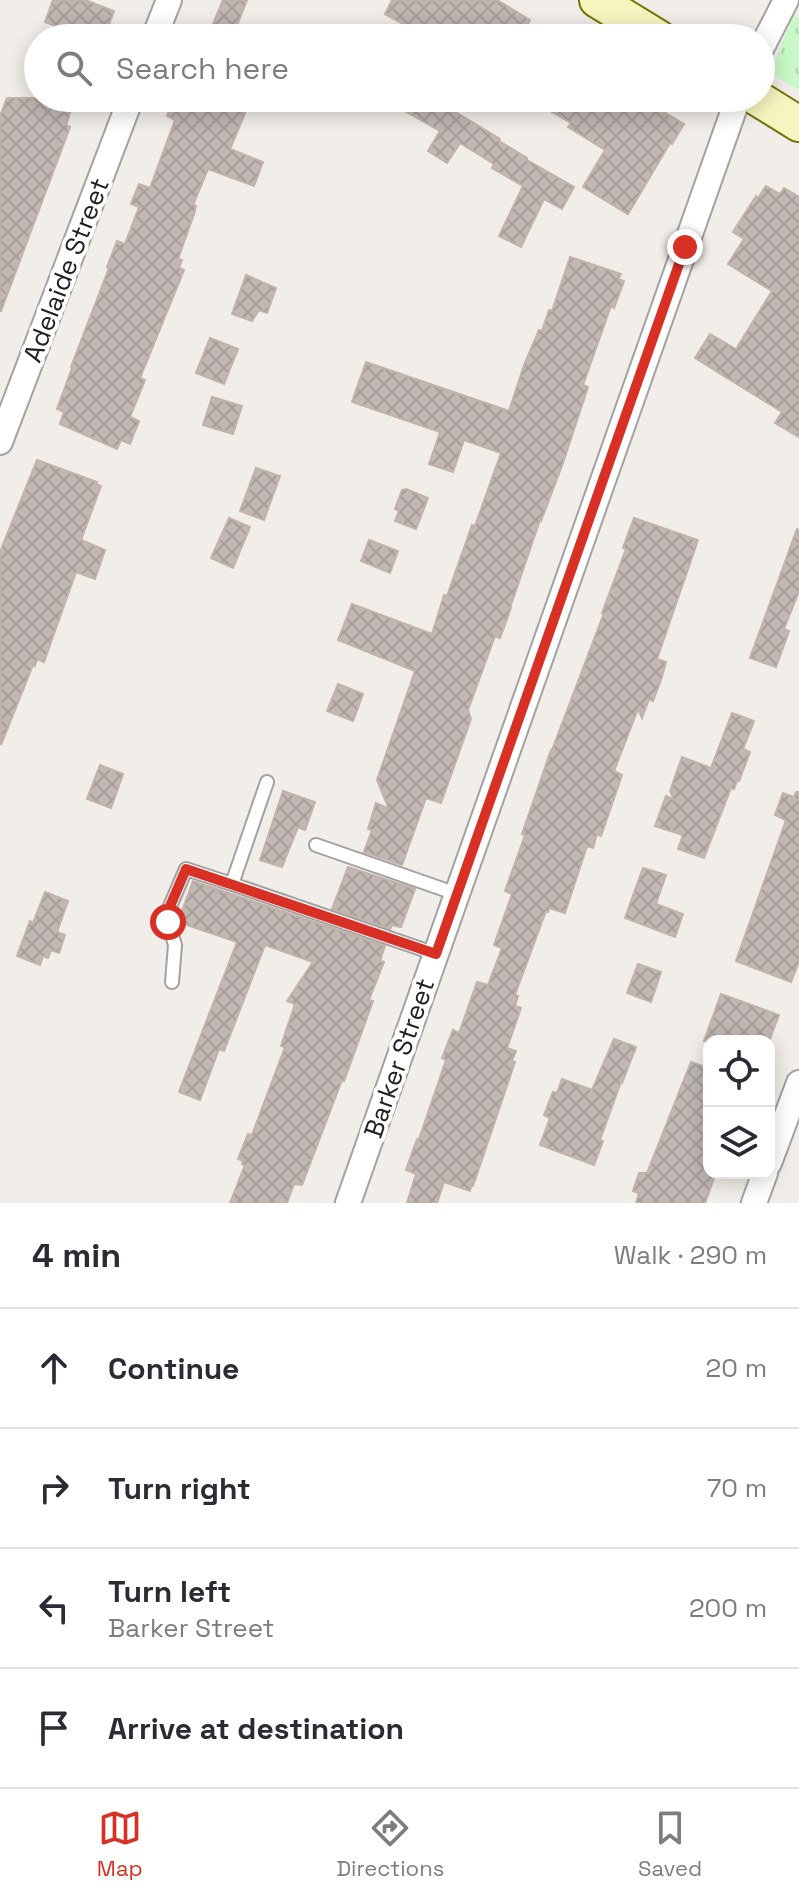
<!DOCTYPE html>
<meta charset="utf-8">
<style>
body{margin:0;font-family:"Space Grotesk",sans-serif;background:#f2f2f3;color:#2b2b33}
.controls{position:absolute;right:24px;bottom:24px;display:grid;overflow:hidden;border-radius:16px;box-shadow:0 4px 20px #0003}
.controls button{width:72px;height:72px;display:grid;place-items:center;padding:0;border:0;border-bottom:2px solid #e1e1e2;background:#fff;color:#2b2b33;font:40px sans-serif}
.stop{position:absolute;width:24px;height:24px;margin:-18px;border:6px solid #d93025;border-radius:50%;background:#fff}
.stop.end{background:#d93025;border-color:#fff;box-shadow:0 2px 8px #0008}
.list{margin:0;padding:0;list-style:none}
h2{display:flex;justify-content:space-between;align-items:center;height:104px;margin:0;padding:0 32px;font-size:34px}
h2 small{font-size:26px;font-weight:400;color:#7c7c81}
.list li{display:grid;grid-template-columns:52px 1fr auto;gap:24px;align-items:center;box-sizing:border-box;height:120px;padding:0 32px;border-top:2px solid #e1e1e2}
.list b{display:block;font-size:30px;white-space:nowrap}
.list p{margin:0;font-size:26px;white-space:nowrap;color:#7c7c81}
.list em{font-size:26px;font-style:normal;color:#7c7c81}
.icon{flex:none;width:44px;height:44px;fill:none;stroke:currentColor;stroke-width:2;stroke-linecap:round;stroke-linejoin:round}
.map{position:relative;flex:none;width:799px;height:1203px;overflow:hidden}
.search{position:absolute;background:#fff;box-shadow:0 4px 20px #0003;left:24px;right:24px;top:24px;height:88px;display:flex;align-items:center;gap:20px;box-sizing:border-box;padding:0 28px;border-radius:44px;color:#7c7c81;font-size:30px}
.sheet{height:584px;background:#fff}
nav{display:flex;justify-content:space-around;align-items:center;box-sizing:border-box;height:112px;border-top:2px solid #e1e1e2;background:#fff;font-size:22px;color:#7c7c81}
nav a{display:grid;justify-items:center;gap:4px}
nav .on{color:#d93025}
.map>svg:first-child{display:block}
</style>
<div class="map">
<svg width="799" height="1203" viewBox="0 0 799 1203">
<defs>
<pattern id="park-tufts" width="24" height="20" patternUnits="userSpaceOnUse" patternTransform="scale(2)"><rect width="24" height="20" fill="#c9f8c8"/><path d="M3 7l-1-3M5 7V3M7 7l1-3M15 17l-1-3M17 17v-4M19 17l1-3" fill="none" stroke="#acd4ac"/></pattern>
<pattern id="building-cross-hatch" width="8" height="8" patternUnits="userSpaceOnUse" patternTransform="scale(2)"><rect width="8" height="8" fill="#c1b8b4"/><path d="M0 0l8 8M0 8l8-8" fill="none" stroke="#a69e9a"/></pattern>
</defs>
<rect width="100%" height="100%" fill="#f1ede8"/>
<polygon fill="url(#park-tufts)" points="794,12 799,19 799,90 771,73"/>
<g fill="url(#building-cross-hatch)" stroke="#c2b2aa" stroke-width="2">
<polygon points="53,0 85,0 114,11 104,38 86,38 45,22"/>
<polygon points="223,0 247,0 232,38 207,38"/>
<polygon points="392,0 497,0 530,20 520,38 429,38 385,14"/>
<polygon points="7,98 75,98 66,125 70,127 1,311 0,311 0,116"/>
<polygon points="173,98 213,98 237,107 236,110 245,113 230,149 263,162 254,186 208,169 193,205 196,206 194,214 178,259 182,260 179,268 184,270 140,378 145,380 130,417 139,421 130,444 121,440 117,449 60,424 64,412 57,409 72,368 71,367 109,268 107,267 117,241 125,244 139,207 131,204 139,184 150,188 175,120 167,116"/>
<polygon points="382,98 432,98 500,139 499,141 527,158 527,160 574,187 562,209 544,199 521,247 499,236 523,186 492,168 494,164 460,143 447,163 428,151 440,131"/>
<polygon points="527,98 635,98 662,114 664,112 684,124 672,144 670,143 628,214 583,187 605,150 568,127 571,123"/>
<polygon points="766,186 780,194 784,188 799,197 799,437 775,423 782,412 695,358 710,334 736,349 772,291 728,264 744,239 733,232 756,196 758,198"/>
<polygon points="570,257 621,274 618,279 624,281 614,308 611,306 583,385 588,387 563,463 541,521 540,520 510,608 511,608 500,638 495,636 468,710 471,719 441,803 426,798 402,865 364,852 372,830 368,829 376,803 389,809 377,780 415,671 338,640 352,604 432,634 444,595 447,596 472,525 475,526 501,453 464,440 453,472 429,464 440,432 352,402 366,362 509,411 524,365 539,330 542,331 549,310 552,311"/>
<polygon points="246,275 276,288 267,313 259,310 252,321 232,314"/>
<polygon points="210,338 238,349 224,384 196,373"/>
<polygon points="212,397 242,406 233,434 203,425"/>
<polygon points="37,460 97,482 96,484 101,486 81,540 105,550 95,579 76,572 44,662 37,659 35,666 33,665 1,745 0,552"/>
<polygon points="256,468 280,476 264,520 240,511"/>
<polygon points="406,489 428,498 416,529 395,521 399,511 395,509 402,490"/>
<polygon points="229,518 250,527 233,568 211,558"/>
<polygon points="634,518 698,540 657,659 666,662 661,680 653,701 649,699 642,718 638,709 614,771 622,775 601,836 597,834 593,848 587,846 565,913 549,908 548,912 546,911 515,995 518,996 515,1006 521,1008 507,1048 516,1051 512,1061 515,1062 473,1186 471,1186 470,1191 444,1182 437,1203 407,1203 416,1174 406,1170 417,1139 419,1139 446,1060 442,1058 453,1030 459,1033 477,982 488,985 502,948 494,945 512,894 505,891 525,835 522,834 551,750 552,750 604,613 602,613 626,549 623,548"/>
<polygon points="797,529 799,530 799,591 784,629 789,631 776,667 750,658"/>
<polygon points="369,540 398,551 390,573 361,561"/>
<polygon points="338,684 363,694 353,721 327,711"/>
<polygon points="732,713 754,721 743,749 750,752 739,781 737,781 734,789 731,788 704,858 678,849 683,835 655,826 666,796 674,800 670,791 682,757 711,768"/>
<polygon points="100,765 123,774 111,808 87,799"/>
<polygon points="283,791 315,802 305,830 298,827 282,867 260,860"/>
<polygon points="796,792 799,792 799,962 791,982 736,961 786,820 775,815 783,793 794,797"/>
<polygon points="348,867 415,889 401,927 392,925 390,929 332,909"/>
<polygon points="643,868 666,875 656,904 683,914 675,937 625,918"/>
<polygon points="193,881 385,946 380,961 384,962 369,1000 373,1001 344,1081 342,1080 302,1185 294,1184 287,1203 230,1203 245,1165 242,1164 243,1161 238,1159 248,1134 252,1135 285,1047 281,1046 295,1004 287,1001 313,962 265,945 224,1051 219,1049 200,1100 179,1092 237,942 178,922"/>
<polygon points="45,892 68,901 57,932 65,935 59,953 51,950 48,958 43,956 40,965 17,956 30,921 33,923"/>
<polygon points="638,964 661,972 651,1002 627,993"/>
<polygon points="721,994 779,1015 769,1041 704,1041"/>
<polygon points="614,1039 636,1047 622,1083 621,1082 600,1140 603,1141 594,1165 540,1145 550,1118 544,1115 553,1092 557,1093 562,1079 592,1090"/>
<polygon points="691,1062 709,1068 709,1173 716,1173 705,1203 636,1203 639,1193 633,1191 639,1173 647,1173"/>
</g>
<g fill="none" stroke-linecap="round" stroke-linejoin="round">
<g stroke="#a2a2a2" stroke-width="16">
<g id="lane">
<polyline points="267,782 232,884 436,954"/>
<polyline points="316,845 457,894"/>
<polyline points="172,982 175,945 168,922 168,911 186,869 232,884"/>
</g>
</g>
<g stroke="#a2a2a2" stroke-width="28">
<g id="street">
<polyline points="154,38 169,0"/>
<polyline points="761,49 786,0"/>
<polyline points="0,442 131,98"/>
<polyline points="769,1163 799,1083"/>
<polyline points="348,1203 738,98"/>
<polyline points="754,1203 765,1173"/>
</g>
</g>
<g stroke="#75760a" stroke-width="38">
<g id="secondary">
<polyline points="597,0 659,38"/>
<polyline points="757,98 799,124"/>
</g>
</g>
<use href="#lane" stroke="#fff" stroke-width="12"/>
<use href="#street" stroke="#fff" stroke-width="24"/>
<use href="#secondary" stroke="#f7f5bf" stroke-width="34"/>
</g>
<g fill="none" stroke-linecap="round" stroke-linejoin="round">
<polyline stroke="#d93025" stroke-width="10" points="168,922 168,911 186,869 436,954 685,247"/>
</g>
<g text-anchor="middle" stroke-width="8" stroke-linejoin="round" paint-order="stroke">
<g font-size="26" fill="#212121" stroke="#fff">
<text transform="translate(66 270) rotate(-69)" y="9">Adelaide Street</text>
<text transform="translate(399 1058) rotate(-71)" y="9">Barker Street</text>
</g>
</g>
</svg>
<div class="controls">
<button><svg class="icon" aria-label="locate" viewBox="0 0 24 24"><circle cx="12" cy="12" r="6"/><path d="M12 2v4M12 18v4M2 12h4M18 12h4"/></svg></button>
<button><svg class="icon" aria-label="layers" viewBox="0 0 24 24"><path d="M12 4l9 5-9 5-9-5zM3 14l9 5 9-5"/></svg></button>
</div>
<div class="stop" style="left:168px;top:922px"></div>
<div class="stop end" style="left:685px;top:247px"></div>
<div class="search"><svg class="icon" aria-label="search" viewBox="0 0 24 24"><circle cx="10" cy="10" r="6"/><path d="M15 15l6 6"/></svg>Search here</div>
</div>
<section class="sheet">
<h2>4 min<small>Walk · 290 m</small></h2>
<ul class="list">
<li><svg class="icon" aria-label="ahead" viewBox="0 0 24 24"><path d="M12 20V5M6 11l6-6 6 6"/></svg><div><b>Continue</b></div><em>20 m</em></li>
<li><svg class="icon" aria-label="right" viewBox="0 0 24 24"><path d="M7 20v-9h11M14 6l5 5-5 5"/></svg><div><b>Turn right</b></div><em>70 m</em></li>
<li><svg class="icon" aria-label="left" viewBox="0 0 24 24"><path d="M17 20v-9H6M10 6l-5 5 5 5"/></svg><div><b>Turn left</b><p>Barker Street</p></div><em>200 m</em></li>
<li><svg class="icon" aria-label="arrive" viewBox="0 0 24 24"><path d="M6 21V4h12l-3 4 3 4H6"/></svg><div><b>Arrive at destination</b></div></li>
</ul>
</section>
<nav>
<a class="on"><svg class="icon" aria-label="map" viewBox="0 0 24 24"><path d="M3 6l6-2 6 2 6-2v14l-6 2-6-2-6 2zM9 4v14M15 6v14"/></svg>Map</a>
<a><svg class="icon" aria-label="directions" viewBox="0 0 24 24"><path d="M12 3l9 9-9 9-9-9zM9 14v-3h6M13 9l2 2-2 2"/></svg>Directions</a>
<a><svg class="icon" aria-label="saved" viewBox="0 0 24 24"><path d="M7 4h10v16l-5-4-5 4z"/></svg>Saved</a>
</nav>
